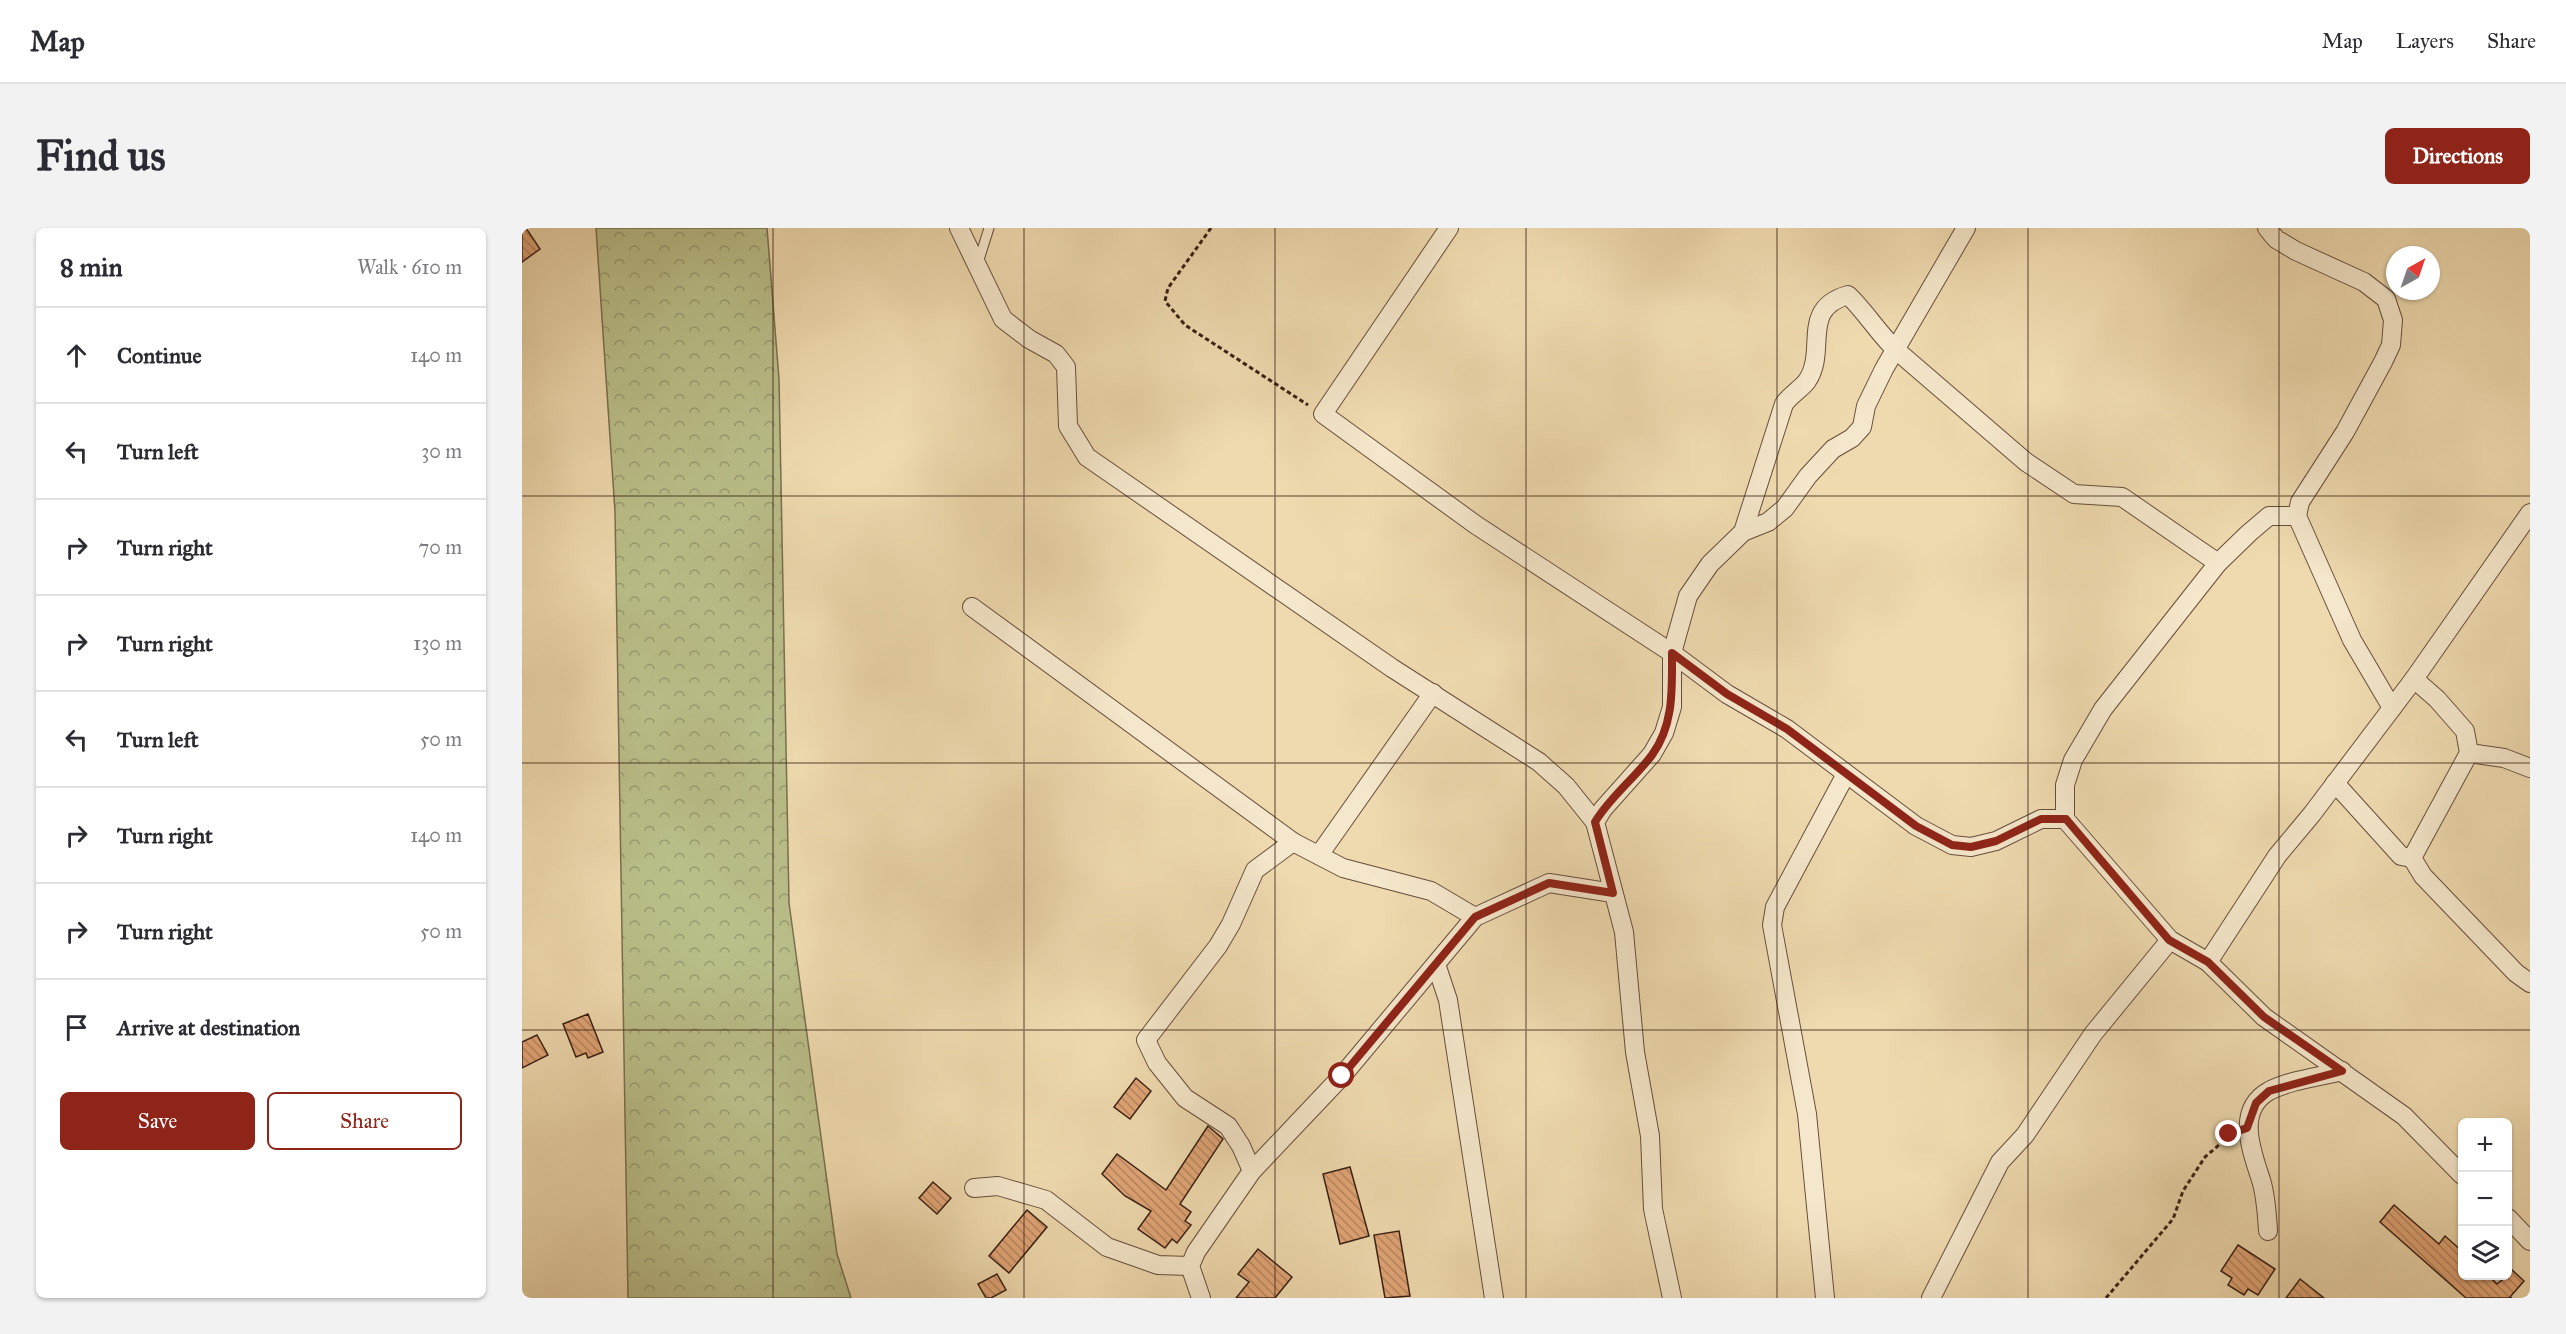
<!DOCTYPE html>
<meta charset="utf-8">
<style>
body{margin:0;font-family:"IM FELL Great Primer",serif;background:#f2f2f3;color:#2b2b33}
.controls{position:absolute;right:18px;bottom:18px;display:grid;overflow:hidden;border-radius:9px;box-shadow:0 2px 4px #0004}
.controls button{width:54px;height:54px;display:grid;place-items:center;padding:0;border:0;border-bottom:2px solid #e1e1e2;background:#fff;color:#2b2b33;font:30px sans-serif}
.compass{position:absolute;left:1864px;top:18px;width:54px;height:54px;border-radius:50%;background:#fff;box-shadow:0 2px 4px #0004;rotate:40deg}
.stop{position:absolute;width:18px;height:18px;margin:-14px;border:4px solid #8f2418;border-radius:50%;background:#fff}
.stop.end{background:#8f2418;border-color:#fff;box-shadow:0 2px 6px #0008}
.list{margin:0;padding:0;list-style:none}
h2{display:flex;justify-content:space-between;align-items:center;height:78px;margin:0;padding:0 24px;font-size:26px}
h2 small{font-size:20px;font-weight:400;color:#7c7c81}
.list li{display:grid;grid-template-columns:39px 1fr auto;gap:18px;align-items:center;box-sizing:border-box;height:96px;padding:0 24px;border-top:2px solid #e1e1e2}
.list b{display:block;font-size:22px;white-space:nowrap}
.list em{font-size:20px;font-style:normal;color:#7c7c81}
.actions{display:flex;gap:12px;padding:18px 24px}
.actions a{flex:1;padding:14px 0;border:2px solid #8f2418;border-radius:9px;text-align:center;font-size:21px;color:#8f2418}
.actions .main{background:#8f2418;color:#fff}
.icon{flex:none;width:33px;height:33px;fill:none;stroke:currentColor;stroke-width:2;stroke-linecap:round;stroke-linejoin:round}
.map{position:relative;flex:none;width:2008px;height:1070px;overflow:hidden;border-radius:9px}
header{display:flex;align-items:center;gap:36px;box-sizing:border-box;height:84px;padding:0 30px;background:#fff;border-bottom:2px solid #e1e1e2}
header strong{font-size:28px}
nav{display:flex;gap:33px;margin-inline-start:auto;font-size:21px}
.intro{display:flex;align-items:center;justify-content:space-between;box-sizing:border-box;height:144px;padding:0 36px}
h1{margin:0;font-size:42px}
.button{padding:15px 27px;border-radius:9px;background:#8f2418;color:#fff;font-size:21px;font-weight:700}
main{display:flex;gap:36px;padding:0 36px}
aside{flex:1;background:#fff;border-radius:9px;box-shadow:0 2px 4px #0004}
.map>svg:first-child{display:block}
</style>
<header>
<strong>Map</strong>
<nav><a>Map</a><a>Layers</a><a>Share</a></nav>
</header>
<div class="intro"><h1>Find us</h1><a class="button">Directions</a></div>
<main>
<aside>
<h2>8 min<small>Walk · 610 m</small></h2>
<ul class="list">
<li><svg class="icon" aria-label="ahead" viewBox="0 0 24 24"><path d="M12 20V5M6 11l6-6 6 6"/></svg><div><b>Continue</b></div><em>140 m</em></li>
<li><svg class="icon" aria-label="left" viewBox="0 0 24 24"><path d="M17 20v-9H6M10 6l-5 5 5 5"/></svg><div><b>Turn left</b></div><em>30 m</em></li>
<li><svg class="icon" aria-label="right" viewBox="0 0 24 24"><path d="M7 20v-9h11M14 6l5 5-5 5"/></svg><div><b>Turn right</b></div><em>70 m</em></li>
<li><svg class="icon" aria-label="right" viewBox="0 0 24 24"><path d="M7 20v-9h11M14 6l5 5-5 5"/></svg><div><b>Turn right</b></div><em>130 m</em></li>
<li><svg class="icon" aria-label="left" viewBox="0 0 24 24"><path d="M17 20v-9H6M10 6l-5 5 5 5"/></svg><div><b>Turn left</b></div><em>50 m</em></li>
<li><svg class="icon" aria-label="right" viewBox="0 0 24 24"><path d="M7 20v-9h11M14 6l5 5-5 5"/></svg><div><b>Turn right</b></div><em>140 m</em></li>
<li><svg class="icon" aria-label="right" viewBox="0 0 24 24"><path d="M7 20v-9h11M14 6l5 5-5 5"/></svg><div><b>Turn right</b></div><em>50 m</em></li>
<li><svg class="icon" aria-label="arrive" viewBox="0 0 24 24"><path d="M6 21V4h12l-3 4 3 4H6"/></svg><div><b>Arrive at destination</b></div></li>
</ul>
<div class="actions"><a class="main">Save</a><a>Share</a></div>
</aside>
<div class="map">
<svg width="2008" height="1070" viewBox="0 0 2008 1070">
<defs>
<pattern id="forest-crowns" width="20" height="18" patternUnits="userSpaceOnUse" patternTransform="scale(1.5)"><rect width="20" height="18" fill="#babf8a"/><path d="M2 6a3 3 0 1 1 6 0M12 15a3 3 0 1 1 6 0" fill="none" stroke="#989b70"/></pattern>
<pattern id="building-back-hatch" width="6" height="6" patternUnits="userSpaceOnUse" patternTransform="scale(1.5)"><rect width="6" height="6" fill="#e1a577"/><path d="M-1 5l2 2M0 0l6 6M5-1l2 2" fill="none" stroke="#b78660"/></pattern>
</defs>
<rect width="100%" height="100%" fill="#efdaaf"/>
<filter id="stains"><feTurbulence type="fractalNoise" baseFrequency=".00333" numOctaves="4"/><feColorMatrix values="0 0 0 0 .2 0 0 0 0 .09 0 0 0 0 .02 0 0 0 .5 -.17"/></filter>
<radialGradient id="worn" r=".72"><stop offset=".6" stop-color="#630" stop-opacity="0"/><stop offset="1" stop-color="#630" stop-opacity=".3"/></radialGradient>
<polygon fill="url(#forest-crowns)" stroke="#7a704f" stroke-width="1.5" points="74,0 245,0 257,151 267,675 315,1026 329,1070 106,1070 93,284"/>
<g fill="url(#building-back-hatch)" stroke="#392014" stroke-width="1.5">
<polygon points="0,0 4,0 18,21 0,34"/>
<polygon points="66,786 81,824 66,830 64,825 54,829 41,796"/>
<polygon points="15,807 26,827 0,840 0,814"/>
<polygon points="614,850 629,863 608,891 592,879"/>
<polygon points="686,898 701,911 658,976 669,984 663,993 669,997 655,1015 650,1011 643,1020 616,1001 629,983 603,968 580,946 595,926 644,962"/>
<polygon points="828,939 847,1008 818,1016 801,946"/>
<polygon points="411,954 429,970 415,986 397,970"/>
<polygon points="1872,977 1917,1016 1923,1008 1941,1024 1941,1047 1966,1047 1975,1056 1986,1047 1989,1041 2002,1053 1988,1069 1990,1070 1944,1070 1858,994"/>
<polygon points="505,982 525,999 487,1045 467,1028"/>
<polygon points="877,1003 888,1068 863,1070 852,1007"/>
<polygon points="1716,1017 1753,1041 1736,1067 1726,1061 1722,1067 1706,1057 1710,1050 1699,1043"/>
<polygon points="736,1021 770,1049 753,1070 714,1070 727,1054 716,1046"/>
<polygon points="475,1046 484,1062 469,1070 464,1070 456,1056"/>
<polygon points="1778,1051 1802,1070 1764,1070"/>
</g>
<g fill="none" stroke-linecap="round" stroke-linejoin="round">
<g stroke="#664e3b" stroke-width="11">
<polyline id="service" points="456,35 467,0"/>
</g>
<g stroke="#664e3b" stroke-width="20">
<g id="minor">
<polyline points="437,0 481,91 507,111 534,126 544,139 546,198 565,229 870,440 1017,534 1044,558 1073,594"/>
<polyline points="927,0 801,186 954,297 1150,425 1205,466 1265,501 1394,598 1430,617 1449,619 1474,613 1519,591 1543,591"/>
<polyline points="1745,0 1754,11 1774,23 1842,54 1864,71 1871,92 1869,117 1861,134 1823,204 1778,274 1775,288 1830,412 1870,480"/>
<polyline points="1775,288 1747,288 1727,305 1696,335 1581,481 1551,532 1543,557 1543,591 1648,712 1686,734 1742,789 1882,888 1940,947"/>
<polyline points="1221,304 1246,294 1263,280 1286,248 1311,221 1330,210 1340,199 1344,178 1362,141 1444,0"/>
<polyline points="450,379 771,614 821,640 909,663 953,689"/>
<polyline points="1892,451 1915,471 1943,503 1947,525 1890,630 1901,648 1994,745 2008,755"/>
<polyline points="1947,525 1982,530 2008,540"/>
<polyline points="1813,555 1879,628 1890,630"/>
<polyline points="797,627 911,465"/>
<polyline points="1686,734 1755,628 1790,586 1892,451 2008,285"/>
<polyline points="914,736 926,772 972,1070"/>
<polyline points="730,943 719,918 706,898 663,870 635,835 624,812 696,718 709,696 733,642 771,614"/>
<polyline points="452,960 476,958 524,972 585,1019 636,1037 668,1038"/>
<polyline points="1986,990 2008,1013"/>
<path d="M1746 1003C1745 986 1744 968 1739 952 1730 924 1713 882 1747 863 1768 852 1797 849 1820 843"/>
<polyline points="679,1070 668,1038 674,1024 730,943 820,848 953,689 1027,655 1091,665"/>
<path d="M1150 1070 1131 981 1128 908 1113 824 1102 704 1073 594 1081 581 1130 526 1142 505 1150 479V425L1166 368 1188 336 1221 304 1262 176C1268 167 1279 161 1285 153 1306 122 1277 81 1326 67 1344 84 1356 105 1374 122L1504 234 1552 266 1600 269 1696 335"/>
<polyline points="1303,1070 1285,886 1250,697 1253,679 1324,546"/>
<polyline points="1409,1070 1478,934 1503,907 1571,806 1648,712"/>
</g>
</g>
<g stroke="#392014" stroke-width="3" stroke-dasharray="4.5 3" stroke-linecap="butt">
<polyline points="689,0 646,60 643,73 663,97 786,177"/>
<polyline points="1584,1070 1651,991 1661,963 1683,929 1711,905"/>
</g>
<use href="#service" stroke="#f5e7cb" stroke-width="9"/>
<use href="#minor" stroke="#f5e7cb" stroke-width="18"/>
</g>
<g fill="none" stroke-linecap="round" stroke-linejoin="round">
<path stroke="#8f2418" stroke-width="8" d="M820 848 953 689 1027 655 1091 665 1073 594C1088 569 1112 551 1130 527 1152 497 1150 461 1150 425L1205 466 1265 501 1394 598 1430 617 1449 619 1474 613 1519 591H1544L1647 712 1686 734 1742 789 1820 843 1747 863 1734 875 1725 900 1707 906"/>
</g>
<path fill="none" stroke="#392014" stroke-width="1.5" stroke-opacity="0.55" d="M251 0V1070M502 0V1070M753 0V1070M1004 0V1070M1255 0V1070M1506 0V1070M1757 0V1070M0 268H2008M0 535H2008M0 802H2008"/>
<rect width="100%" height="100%" filter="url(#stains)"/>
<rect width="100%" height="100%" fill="url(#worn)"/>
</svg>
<div class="controls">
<button>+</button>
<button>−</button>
<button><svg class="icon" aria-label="layers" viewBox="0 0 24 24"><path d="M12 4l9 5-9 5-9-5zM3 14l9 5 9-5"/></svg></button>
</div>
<svg class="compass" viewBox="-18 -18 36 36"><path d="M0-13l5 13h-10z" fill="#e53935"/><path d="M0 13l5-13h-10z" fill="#7c7c81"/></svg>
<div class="stop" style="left:820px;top:848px"></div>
<div class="stop end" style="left:1707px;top:906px"></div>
</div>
</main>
